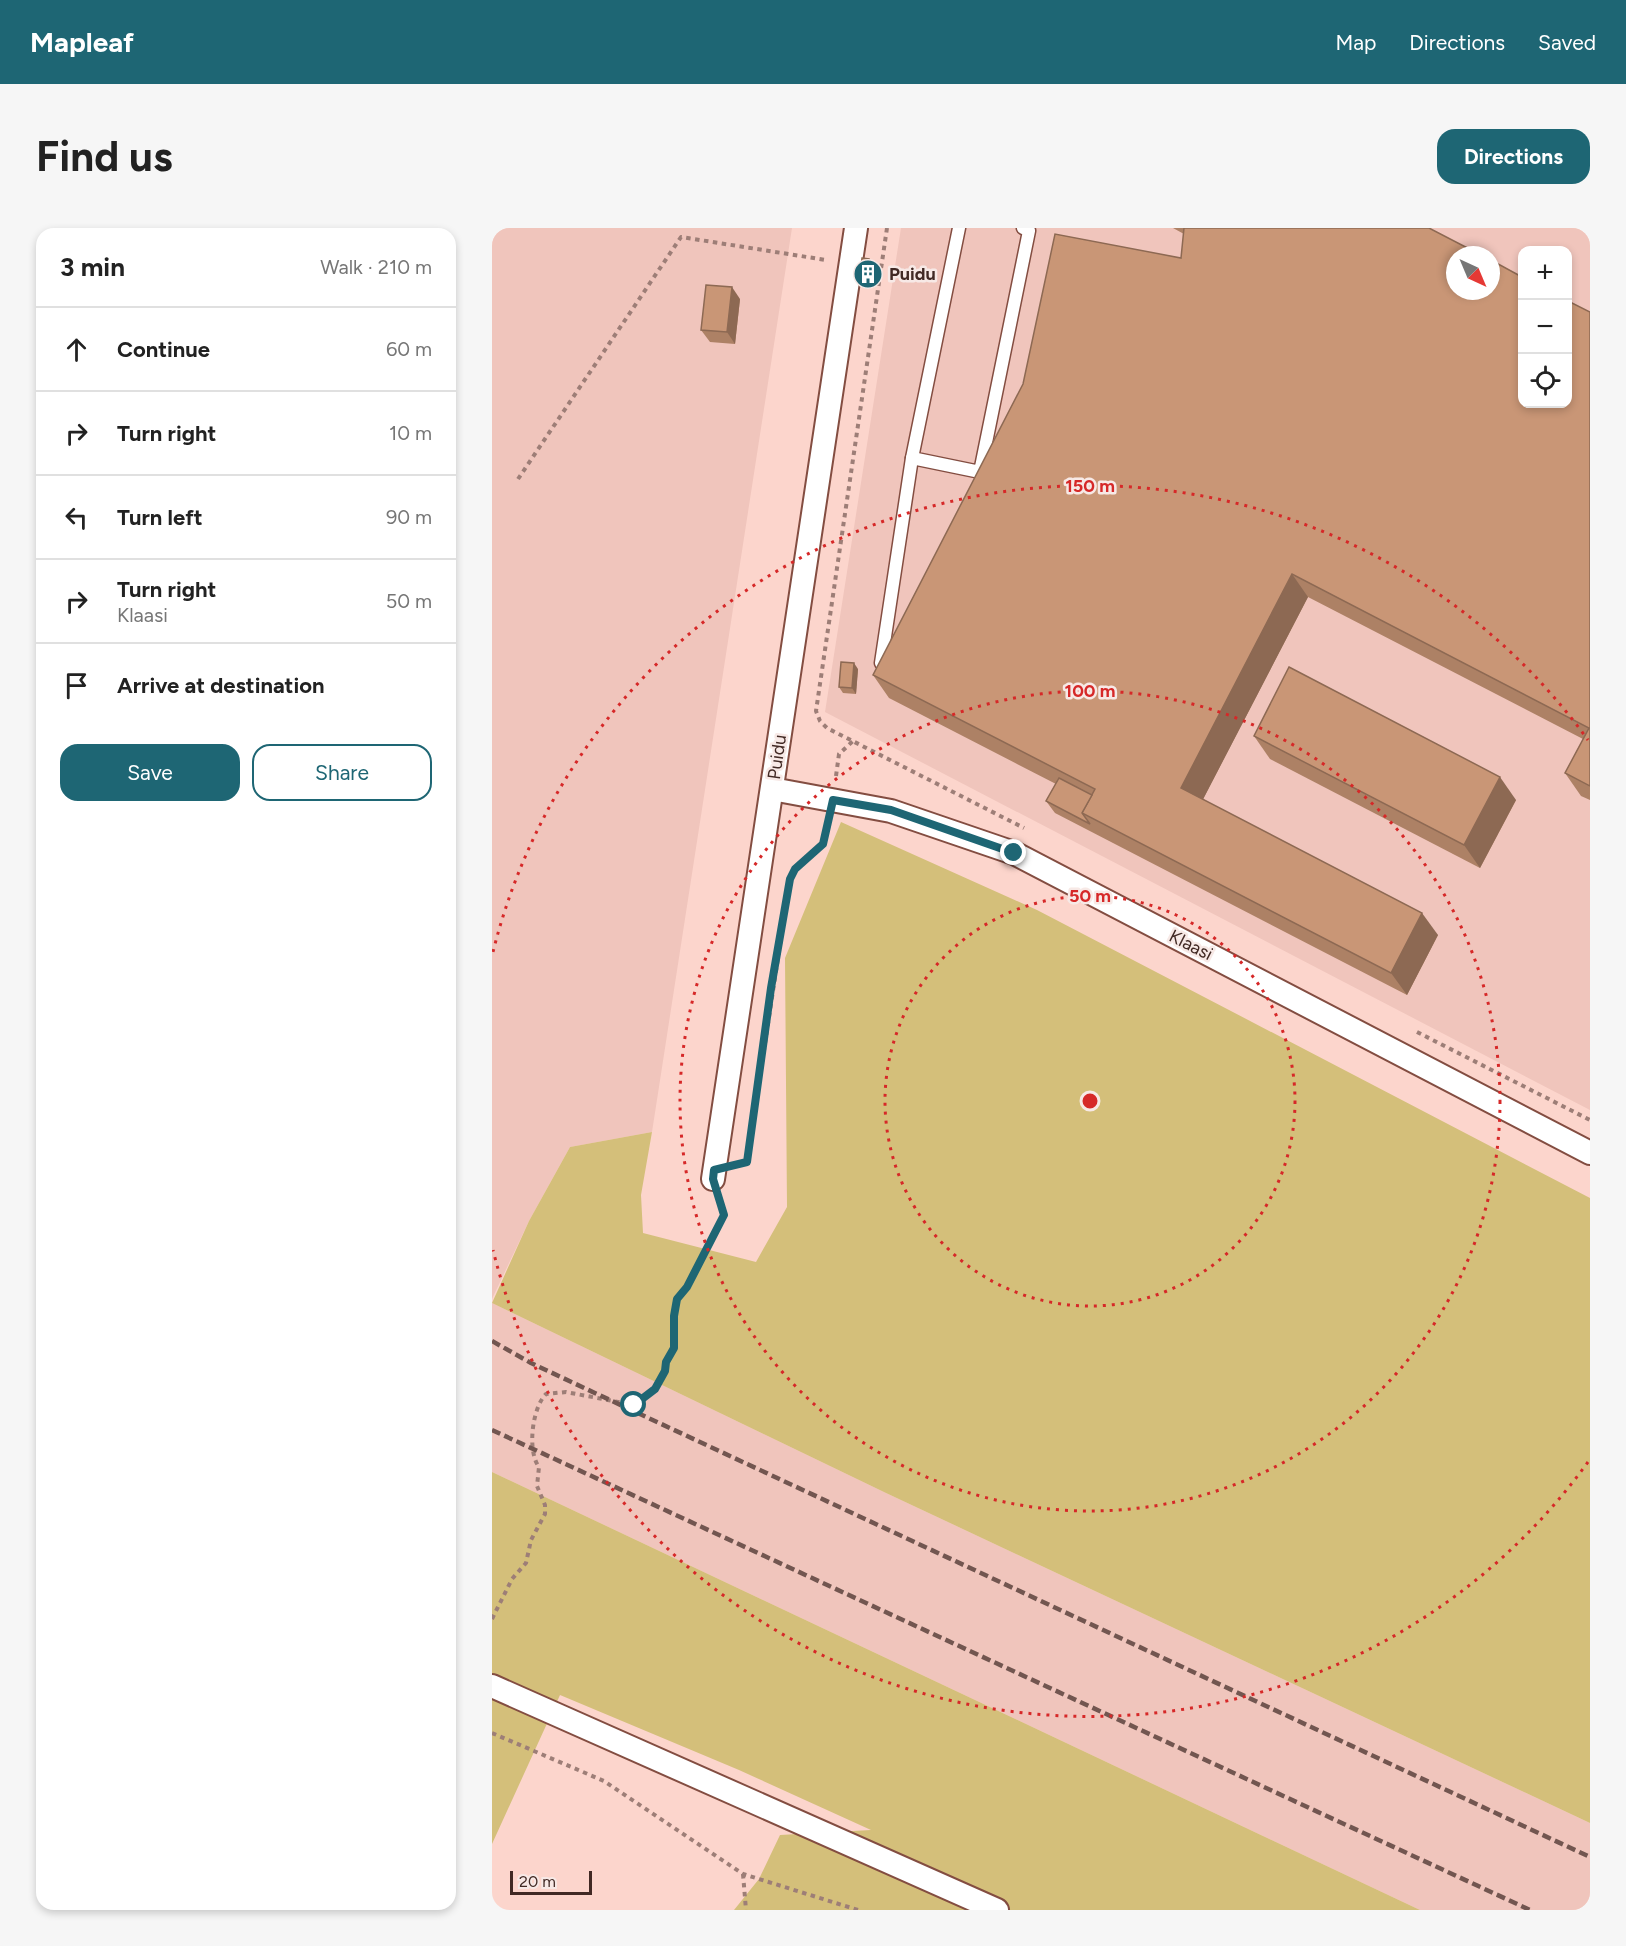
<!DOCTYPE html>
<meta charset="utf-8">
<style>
body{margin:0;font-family:Figtree,sans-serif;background:#f6f6f6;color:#222}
.controls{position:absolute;right:18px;top:18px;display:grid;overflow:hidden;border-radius:12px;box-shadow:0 3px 9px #0003}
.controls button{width:54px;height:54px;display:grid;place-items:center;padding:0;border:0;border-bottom:2px solid #e0e0e0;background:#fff;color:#222;font:30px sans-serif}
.compass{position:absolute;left:954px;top:18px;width:54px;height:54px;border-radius:50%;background:#fff;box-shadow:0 3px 9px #0003;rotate:136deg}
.scale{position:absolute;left:18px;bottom:15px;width:82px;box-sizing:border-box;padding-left:6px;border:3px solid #412924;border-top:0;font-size:16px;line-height:21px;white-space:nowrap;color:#412924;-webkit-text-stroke:4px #f7e9e6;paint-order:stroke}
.stop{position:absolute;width:18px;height:18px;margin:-14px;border:4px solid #1e6674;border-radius:50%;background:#fff}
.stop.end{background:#1e6674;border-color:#fff;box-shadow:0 2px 6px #0008}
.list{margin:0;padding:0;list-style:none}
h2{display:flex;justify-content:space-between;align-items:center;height:78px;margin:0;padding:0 24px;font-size:26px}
h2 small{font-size:20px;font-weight:400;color:#767676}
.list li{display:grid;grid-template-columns:39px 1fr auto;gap:18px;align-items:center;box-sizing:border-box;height:84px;padding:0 24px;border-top:2px solid #e0e0e0}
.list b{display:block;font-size:22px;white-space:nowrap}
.list p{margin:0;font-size:20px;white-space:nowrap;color:#767676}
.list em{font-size:20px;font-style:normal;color:#767676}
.actions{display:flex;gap:12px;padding:18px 24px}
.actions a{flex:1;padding:14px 0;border:2px solid #1e6674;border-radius:18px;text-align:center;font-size:21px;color:#1e6674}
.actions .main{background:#1e6674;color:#fff}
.icon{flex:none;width:33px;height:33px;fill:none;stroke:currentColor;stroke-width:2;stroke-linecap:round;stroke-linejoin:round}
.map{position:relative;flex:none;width:1098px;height:1682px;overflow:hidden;border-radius:18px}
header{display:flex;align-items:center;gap:36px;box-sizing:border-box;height:84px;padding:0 30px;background:#1e6674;color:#fff}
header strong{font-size:28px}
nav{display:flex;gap:33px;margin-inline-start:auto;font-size:21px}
.intro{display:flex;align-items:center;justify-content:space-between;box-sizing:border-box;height:144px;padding:0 36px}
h1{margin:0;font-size:42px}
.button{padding:15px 27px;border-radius:18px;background:#1e6674;color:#fff;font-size:21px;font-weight:700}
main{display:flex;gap:36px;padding:0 36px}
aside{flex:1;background:#fff;border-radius:18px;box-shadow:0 3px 9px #0003}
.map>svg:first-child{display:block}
</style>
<header>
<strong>Mapleaf</strong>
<nav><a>Map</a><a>Directions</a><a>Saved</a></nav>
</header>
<div class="intro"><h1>Find us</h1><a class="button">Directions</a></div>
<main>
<aside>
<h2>3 min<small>Walk · 210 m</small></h2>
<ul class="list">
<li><svg class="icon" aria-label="ahead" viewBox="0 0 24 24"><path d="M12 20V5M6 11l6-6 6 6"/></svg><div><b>Continue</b></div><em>60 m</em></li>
<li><svg class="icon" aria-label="right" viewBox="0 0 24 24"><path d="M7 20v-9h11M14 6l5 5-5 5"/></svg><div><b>Turn right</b></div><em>10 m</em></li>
<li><svg class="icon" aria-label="left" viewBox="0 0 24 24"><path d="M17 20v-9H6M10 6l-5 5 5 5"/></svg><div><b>Turn left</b></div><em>90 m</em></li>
<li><svg class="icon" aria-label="right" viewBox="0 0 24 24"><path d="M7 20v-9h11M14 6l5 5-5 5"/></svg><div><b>Turn right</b><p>Klaasi</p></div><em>50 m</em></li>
<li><svg class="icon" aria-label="arrive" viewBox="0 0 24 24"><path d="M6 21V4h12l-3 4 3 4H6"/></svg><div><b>Arrive at destination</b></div></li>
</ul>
<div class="actions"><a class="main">Save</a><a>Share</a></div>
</aside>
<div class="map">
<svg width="1098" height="1682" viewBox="0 0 1098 1682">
<rect width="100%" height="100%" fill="#fcd5cc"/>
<g fill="#f0c5bc" fill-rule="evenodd">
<polygon points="0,0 300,0 160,904 78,919 37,993 0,1071"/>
<path d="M409 0H1098V882L333 484ZM1030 22H1076V176H1030ZM963 27H999V63H963Z"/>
<polygon points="0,1075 394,1265 1098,1595 1098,1682 928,1682 0,1244"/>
</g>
<g fill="#d4bf7a">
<polygon points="349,594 545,682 1098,970 1098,1595 394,1265 0,1075 37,993 78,919 160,904 149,967 151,1005 264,1034 295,979 293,730"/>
<polygon points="0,1244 928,1682 242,1682 267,1651 288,1607 379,1602 247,1542 68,1467 0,1616"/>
</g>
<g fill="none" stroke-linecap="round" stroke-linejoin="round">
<g stroke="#834d41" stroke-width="15">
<g id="service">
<polyline points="467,0 420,230 488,244 537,3 531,0"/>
<polyline points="389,435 420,230"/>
</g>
</g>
<g stroke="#834d41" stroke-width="26">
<g id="minor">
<polyline points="280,561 399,583 522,625 1098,925"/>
<polyline points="221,951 364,0"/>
<polyline points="0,1458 505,1682"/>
</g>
</g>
<g stroke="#9d7e77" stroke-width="4" stroke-dasharray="4.5 4.5" stroke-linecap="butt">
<polyline points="395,0 324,483 328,493 335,500 532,600"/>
<polyline points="26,251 189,9 334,32"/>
<polyline points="344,548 347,526 361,513"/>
<polyline points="925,804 1098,892"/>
<path d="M249 936 255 934 298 651C309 630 332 622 337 597"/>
<path d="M0 1391 20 1351 34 1335 39 1312 53 1286V1277L45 1258 47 1239C35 1223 40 1180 54 1166L74 1164 142 1177 163 1161 173 1143 174 1134 182 1120V1088L185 1071 196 1059 232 987 228 974"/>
<polyline points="0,1505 112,1553 251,1646 366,1682"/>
<polyline points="251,1646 254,1682"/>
</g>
<use href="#service" stroke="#fff" stroke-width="12"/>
<use href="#minor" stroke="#fff" stroke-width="22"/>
<g stroke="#725650" stroke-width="4.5" stroke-dasharray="9 4.5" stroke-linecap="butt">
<polyline points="0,1113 39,1135 120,1173 1098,1629"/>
<polyline points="0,1202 1038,1682"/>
</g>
</g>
<g fill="#ad8165">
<polygon points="681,0 937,0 1098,84 1098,572 1089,568 1073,545 1091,511 816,369 711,571 946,707 915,767 563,585 554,573 564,556 397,470 381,447 689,30 692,6"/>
<polygon points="381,37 378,55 372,54 368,48"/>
<polygon points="248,71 243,116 218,114 209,102"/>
<polygon points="366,441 364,466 351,465 347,459"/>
<polygon points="762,508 1024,572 988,640 778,531"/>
</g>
<g fill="#8d6953">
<polygon points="377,31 381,37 378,55 374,49"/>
<polygon points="240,59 248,71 243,116 235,104"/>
<polygon points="800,346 816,369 705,583 689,560"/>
<polygon points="362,435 366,441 364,466 360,460"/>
<polygon points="1008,549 1024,572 988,640 972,617"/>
<polygon points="930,685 946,707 915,767 899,745"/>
</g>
<g fill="#c99676" stroke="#8d6953" stroke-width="1.5">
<polygon points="692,0 937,0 989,27 963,27 963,63 999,63 999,32 1030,49 1030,176 1076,176 1076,73 1098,84 1098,558 1073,545 1097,500 800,346 689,560 930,685 899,745 590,585 603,561 381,447 531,156 563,6 689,30"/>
<polygon points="370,30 377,31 374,49 368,48"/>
<polygon points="214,57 240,59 235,104 209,102"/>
<polygon points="349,434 362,435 360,460 347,459"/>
<polygon points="797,439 1008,549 972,617 762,508"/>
<polygon points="567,550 600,567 590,585 598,596 554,573"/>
</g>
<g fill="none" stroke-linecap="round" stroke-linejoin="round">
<polyline stroke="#1e6674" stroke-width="8" points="142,1177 163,1161 173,1143 174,1134 182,1120 182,1088 185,1071 195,1059 232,987 221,951 222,942 255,934 279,760 298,651 303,641 331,616 341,572 399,582 522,625"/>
</g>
<g fill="none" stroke="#d62828" stroke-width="3" stroke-dasharray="3 6">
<circle cx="598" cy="873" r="205"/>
<circle cx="598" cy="873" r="410"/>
<path d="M1096 1234A615 615 0 0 1 1 1022M1 724A615 615 0 0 1 1096 512"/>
</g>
<defs>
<g id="building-disc" transform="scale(1.5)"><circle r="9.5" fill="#1e6674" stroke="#f7e9e6"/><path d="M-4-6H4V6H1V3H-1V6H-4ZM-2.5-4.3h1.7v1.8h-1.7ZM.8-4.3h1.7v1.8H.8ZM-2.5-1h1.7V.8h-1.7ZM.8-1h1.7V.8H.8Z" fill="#fff"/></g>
</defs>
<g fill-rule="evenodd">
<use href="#building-disc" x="376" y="46"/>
</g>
<g text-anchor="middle" stroke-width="5" stroke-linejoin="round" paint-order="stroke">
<g font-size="18" font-weight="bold" fill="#412924" stroke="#f7e9e6" text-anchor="start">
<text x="397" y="52">Puidu</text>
</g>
<g font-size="18" fill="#412924" stroke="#f7e9e6">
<text transform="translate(285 529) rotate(-82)" y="6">Puidu</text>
<text transform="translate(699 717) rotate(27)" y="6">Klaasi</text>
</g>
</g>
<circle cx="598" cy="873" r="9" fill="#d62828" stroke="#f7e9e6" stroke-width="3"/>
<g font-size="18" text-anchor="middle" font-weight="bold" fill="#d62828" stroke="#f7e9e6" stroke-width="5" stroke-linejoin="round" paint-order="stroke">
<text x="598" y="264">150 m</text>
<text x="598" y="469">100 m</text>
<text x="598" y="674">50 m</text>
</g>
</svg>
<div class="controls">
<button>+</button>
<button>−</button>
<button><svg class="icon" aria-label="locate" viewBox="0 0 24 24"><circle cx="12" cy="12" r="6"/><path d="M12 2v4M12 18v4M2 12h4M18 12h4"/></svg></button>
</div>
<svg class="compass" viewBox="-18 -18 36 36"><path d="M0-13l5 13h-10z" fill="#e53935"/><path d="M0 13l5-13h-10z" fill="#767676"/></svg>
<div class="scale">20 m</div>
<div class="stop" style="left:142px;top:1177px"></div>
<div class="stop end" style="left:522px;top:625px"></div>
</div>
</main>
